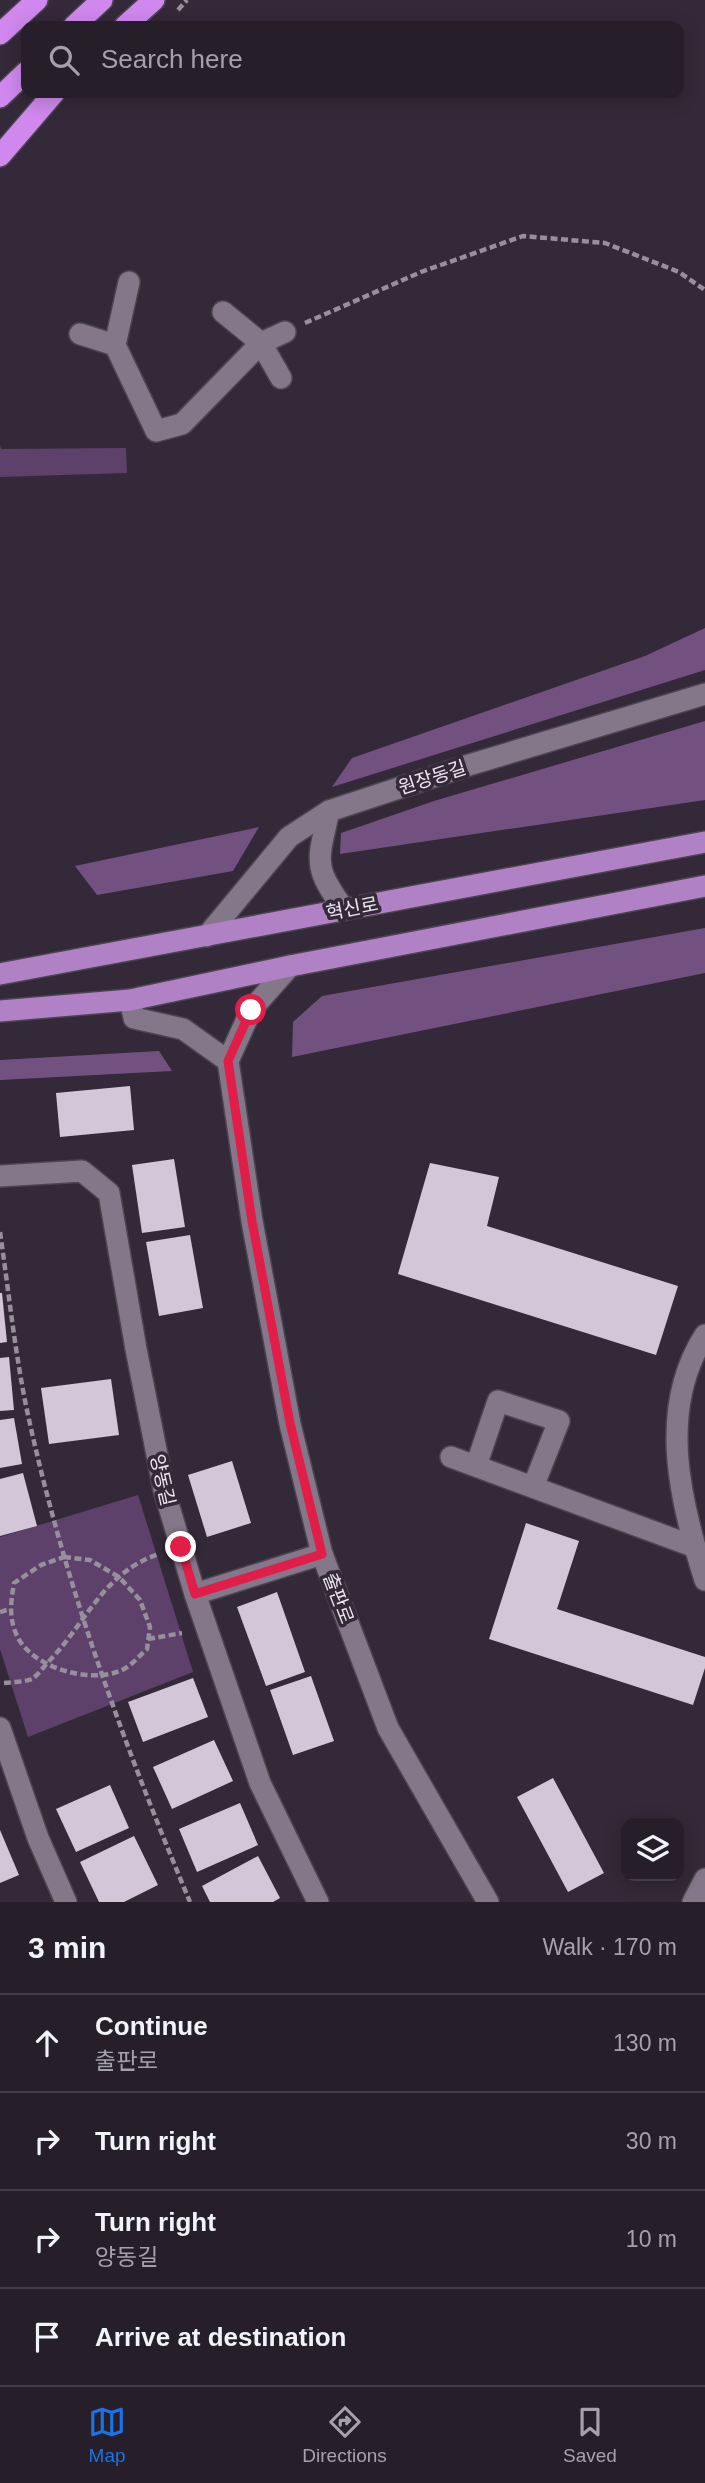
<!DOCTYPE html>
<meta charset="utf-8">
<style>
body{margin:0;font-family:Helvetica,"Noto Sans KR",sans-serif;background:#2e2732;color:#f1f3f6}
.controls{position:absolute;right:21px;bottom:21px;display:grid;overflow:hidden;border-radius:14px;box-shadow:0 4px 18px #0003}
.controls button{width:63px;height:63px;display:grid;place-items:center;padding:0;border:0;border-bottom:2px solid #423d47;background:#261f2a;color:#f1f3f6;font:35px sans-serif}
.stop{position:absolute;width:21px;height:21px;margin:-16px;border:5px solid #e11d48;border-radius:50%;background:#fff}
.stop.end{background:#e11d48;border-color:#fff;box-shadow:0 2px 7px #0008}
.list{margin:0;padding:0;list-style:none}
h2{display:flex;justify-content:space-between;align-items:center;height:91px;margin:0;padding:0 28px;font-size:30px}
h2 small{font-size:23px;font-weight:400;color:#a4a2a8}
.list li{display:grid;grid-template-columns:46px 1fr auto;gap:21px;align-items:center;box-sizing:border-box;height:98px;padding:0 28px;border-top:2px solid #423d47}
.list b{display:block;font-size:26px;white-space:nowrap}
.list p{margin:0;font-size:23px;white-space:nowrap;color:#a4a2a8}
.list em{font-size:23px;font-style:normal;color:#a4a2a8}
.icon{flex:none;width:38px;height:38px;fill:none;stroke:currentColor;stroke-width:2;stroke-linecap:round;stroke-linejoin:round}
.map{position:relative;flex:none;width:705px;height:1902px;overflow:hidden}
.search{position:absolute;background:#261f2a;box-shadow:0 4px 18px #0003;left:21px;right:21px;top:21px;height:77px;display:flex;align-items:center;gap:18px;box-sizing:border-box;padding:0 24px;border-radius:14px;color:#a4a2a8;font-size:26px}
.sheet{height:483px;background:#261f2a}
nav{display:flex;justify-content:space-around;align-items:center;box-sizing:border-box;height:98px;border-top:2px solid #423d47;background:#261f2a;font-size:19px;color:#a4a2a8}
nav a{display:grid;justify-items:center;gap:4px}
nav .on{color:#1a73e8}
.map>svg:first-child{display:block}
</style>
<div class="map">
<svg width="705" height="1902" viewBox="0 0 705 1902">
<rect width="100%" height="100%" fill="#332938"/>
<g fill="#5e416b">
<polygon points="0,445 1,449 126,448 127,473 0,477"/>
<polygon points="138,1495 193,1672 28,1737 0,1649 0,1537"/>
</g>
<g fill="#725181">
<polygon points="705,628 705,670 332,787 352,758 645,656"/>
<polygon points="705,721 705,800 340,854 341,833 434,801"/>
<polygon points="259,827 233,871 97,895 75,866"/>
<polygon points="705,928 705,973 292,1057 293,1022 322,996"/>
<polygon points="159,1051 172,1071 0,1080 0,1060"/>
</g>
<g fill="#d3c6d9">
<polygon points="130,1086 134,1130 60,1137 56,1093"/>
<polygon points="174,1159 185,1227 142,1233 132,1165"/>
<polygon points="430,1163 499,1177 487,1226 678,1286 656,1355 398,1274"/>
<polygon points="190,1235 203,1308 159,1316 146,1242"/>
<polygon points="0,1293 2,1293 7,1342 0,1343"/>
<polygon points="9,1357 14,1410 0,1411 0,1358"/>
<polygon points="111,1379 119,1435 49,1444 41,1388"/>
<polygon points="14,1418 22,1464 0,1468 0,1420"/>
<polygon points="232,1461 251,1523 207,1537 188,1475"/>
<polygon points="23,1473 37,1526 0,1536 0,1479"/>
<polygon points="526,1523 579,1541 557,1609 705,1657 705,1668 693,1705 489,1639"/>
<polygon points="277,1592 305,1672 266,1686 237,1607"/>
<polygon points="311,1676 334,1741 293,1755 270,1690"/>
<polygon points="193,1678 208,1717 143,1742 128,1702"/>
<polygon points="214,1740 233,1781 172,1809 153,1767"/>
<polygon points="553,1778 604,1873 568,1892 517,1797"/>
<polygon points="110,1785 129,1828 76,1852 56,1809"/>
<polygon points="240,1803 258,1845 197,1872 179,1829"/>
<polygon points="0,1830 19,1875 0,1883"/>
<polygon points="134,1836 158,1885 124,1902 99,1902 80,1862"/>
<polygon points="258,1856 280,1898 273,1902 210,1902 202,1886"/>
</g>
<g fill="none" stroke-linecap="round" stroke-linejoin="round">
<g stroke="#4d4451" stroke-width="24">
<g id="minor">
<polyline points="223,312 261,343 281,378"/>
<polyline points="80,334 115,345 156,431 182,424 261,343 285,332"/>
<polyline points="115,345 129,282"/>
<path d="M329 811C318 861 312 866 344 909"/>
<polyline points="207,936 289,837 329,811 469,765 705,694"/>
<polyline points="290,966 251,1010 228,1061 252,1221 290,1424 322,1554 388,1728 488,1902"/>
<polyline points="130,1000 134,1018 183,1029 228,1061"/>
<polyline points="0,1176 82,1171 109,1193 136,1349 164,1490 195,1594 260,1783 318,1902"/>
<path d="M705 1335C657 1409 680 1502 705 1580"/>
<polyline points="451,1457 695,1547"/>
<polyline points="476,1466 498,1401 559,1421 533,1487"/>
<polyline points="195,1594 322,1554"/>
<polyline points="0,1728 38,1838 66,1902"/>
<polyline points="693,1902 705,1879"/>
</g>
</g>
<g stroke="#4d4451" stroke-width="24">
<g id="major">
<polyline points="0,974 705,842"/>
<polyline points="0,1011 130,1000 290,966 705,886"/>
</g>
</g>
<g stroke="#4d4451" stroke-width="24">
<g id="highway">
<polyline points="74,26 102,0"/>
<polyline points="125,26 154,0"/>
<polyline points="0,34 37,0"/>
<polyline points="0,97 26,72"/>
<polyline points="0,156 54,93"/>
</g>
</g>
<g stroke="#978f9b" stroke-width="4.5" stroke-dasharray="7 3.5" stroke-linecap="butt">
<polyline points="178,10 187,0"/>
<polyline points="100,95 102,93"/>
<polyline points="305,323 421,272 523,236 605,243 679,272 705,290"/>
<path d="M0 1232C9 1293 15 1355 28 1415 65 1585 123 1742 190 1902"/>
<path d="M64 1557 90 1560 119 1577 140 1600 150 1627 147 1649C139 1656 131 1666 122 1670 90 1685 27 1667 15 1631 9 1615 11 1601 14 1583L41 1565Z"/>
<polyline points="0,1612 10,1609"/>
<polyline points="148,1639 182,1633"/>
<path d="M4 1683C13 1682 24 1682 32 1679 38 1675 45 1665 51 1659 87 1621 104 1572 159 1554"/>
</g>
<use href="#minor" stroke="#837789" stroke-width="21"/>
<use href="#major" stroke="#b181c6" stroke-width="21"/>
<use href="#highway" stroke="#d088ef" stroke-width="21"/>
</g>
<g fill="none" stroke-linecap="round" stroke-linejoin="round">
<polyline stroke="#e11d48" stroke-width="9" points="181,1547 195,1594 322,1554 290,1423 252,1221 228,1061 251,1010"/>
</g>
<g text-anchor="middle" stroke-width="7" stroke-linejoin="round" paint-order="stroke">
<g font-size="19" fill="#ece6f0" stroke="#332938">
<text transform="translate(432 777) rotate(-18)" y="7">원장동길</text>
<text transform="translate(352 908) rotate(-11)" y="7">혁신로</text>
<text transform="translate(163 1480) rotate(77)" y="7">양동길</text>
<text transform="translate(339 1598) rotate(69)" y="7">출판로</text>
</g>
</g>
</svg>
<div class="controls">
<button><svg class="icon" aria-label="layers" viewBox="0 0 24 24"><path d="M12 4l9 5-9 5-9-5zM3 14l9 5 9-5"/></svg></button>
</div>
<div class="stop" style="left:251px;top:1010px"></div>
<div class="stop end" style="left:181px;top:1547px"></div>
<div class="search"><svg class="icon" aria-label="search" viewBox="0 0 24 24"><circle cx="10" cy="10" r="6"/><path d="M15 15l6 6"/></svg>Search here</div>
</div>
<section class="sheet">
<h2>3 min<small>Walk · 170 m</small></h2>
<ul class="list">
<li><svg class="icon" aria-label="ahead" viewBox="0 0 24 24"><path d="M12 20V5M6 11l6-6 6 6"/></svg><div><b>Continue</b><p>출판로</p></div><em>130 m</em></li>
<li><svg class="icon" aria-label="right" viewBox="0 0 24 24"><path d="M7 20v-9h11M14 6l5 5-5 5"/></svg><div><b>Turn right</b></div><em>30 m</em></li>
<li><svg class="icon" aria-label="right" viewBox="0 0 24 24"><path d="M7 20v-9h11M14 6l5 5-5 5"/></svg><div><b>Turn right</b><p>양동길</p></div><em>10 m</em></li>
<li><svg class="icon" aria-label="arrive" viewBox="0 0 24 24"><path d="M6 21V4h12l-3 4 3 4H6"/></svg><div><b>Arrive at destination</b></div></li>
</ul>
</section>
<nav>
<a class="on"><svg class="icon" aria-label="map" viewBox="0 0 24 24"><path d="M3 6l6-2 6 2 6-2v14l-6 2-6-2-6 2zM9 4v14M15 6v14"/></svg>Map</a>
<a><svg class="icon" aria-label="directions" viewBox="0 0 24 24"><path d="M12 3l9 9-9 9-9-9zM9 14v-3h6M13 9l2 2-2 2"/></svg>Directions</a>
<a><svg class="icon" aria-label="saved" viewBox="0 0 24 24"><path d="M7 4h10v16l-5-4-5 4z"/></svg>Saved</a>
</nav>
